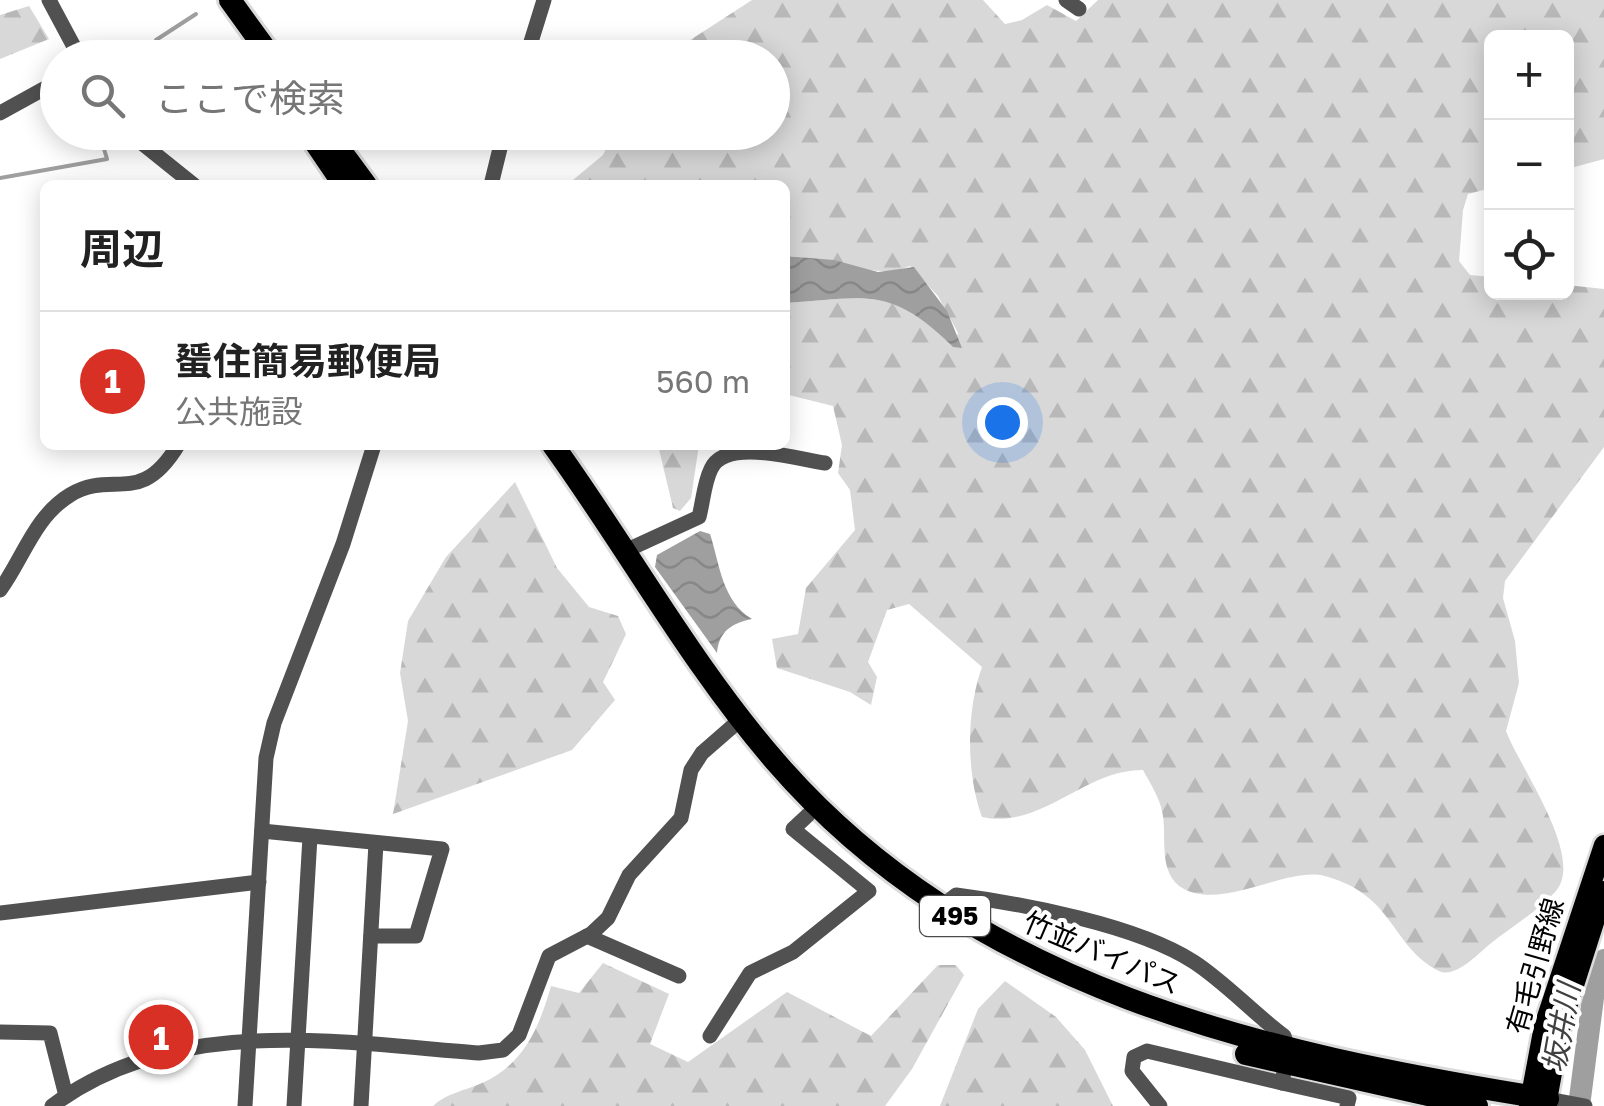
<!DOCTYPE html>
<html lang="ja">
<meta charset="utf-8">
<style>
body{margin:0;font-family:"Golos Text","Noto Sans JP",sans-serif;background:#f6f6f6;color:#222}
.controls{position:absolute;right:30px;top:30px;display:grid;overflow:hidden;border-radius:15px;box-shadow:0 5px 25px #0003}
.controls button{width:90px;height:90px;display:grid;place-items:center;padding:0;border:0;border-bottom:2px solid #e0e0e0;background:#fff;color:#222;font:50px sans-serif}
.you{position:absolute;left:1002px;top:422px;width:35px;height:35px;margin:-25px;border:8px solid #fff;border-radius:50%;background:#1a73e8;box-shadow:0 0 0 15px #1a73e833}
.badge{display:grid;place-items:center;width:65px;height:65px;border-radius:50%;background:#d93025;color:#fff;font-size:32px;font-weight:700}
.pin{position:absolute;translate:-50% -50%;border:5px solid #fff;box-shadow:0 2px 10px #0006}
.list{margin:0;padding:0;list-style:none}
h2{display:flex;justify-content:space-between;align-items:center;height:130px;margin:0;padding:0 40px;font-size:42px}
h2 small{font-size:32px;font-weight:400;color:#767676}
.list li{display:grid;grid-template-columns:65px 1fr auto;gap:30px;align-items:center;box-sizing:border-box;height:140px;padding:0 40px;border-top:2px solid #e0e0e0}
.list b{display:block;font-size:38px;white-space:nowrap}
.list p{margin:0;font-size:32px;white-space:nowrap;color:#767676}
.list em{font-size:32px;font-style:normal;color:#767676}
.icon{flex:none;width:55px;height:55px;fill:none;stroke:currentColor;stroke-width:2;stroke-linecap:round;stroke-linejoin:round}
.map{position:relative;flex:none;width:1604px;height:1106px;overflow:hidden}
.search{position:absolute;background:#fff;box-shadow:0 5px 25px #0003;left:40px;top:40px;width:750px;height:110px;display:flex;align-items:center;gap:25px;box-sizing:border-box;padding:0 35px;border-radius:55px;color:#767676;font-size:38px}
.panel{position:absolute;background:#fff;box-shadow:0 5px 25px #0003;left:40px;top:180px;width:750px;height:270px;border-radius:15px}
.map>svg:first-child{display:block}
</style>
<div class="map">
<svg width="1604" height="1106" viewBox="0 0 1604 1106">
<defs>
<pattern id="forest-firs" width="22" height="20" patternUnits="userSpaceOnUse" patternTransform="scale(2.5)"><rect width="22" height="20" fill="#d8d8d8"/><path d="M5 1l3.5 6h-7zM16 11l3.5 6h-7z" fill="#b8b8b8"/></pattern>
<pattern id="water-waves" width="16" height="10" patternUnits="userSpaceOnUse" patternTransform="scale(2.5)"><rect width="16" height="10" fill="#9f9f9f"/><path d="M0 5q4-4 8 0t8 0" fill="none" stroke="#878787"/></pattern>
</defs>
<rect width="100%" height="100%" fill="#fff"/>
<g fill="url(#forest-firs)">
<path d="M752 0H983L1005 24 1022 20 1047 5 1076 21 1098 0H1604V159L1567 169 1566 38H1492L1491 188 1468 194 1463 210 1459 261 1470 275 1491 277 1492 292H1566L1567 285 1604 289V447L1505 581 1503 598 1515 641 1519 683 1506 731C1520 768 1585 857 1556 891 1538 911 1511 927 1490 944 1479 953 1455 979 1439 971 1391 947 1395 895 1325 876 1287 866 1225 910 1184 889 1156 874 1168 835 1162 811 1159 797 1150 783 1143 770 1085 769 1041 830 982 817 966 773 966 711 982 667L909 604 887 610 868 662 877 677 871 705 850 692 777 668 772 639 798 634 806 588 855 530 850 490 838 473 842 445 833 406 785 394V303C867 298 891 285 953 347L958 333 938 296 910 266C878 281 822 257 785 256V185H567L603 155 614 133 772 132V58L664 57Z"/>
<polygon points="29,6 49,39 0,59 0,15"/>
<polygon points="658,445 699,445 691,498 680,511 673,508"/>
<polygon points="515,482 557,568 589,607 618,616 626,634 603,682 615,700 572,750 393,814 408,721 400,673 408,621 446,557"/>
<path d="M603 963 669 994 650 1044 688 1062 787 992 871 1036 938 965H956L964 975 912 1069 885 1106H433C447 1093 464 1091 482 1083 524 1064 539 1028 551 986L579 993Z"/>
<polygon points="1005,981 1056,1017 1085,1050 1113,1106 940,1106 978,1009"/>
</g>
<g fill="url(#water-waves)">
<path d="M785 256 834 260 878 272 914 267 947 311 962 348 953 347C890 285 867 298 785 303Z"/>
<path d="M700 531 710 534C720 565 722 601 752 619 732 623 719 631 717 653L655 567 657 555Z"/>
</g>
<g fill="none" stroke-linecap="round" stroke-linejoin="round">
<g stroke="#9f9f9f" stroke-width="4">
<polyline points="164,58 156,40 196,14"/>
<polyline points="0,178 107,159 99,132"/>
</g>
<polyline stroke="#9f9f9f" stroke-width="22" points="1579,1106 1594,990 1604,960"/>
<g stroke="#dbdbdb" stroke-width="25">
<g id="major">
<polyline points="1529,1106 1544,1026 1604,845"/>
<polyline points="1546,1106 1560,1029 1604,891"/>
</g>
</g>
<g stroke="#dbdbdb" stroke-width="28">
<g id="highway">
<polyline points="230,0 272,58"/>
<polyline points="308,132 344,185"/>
<polyline points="327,132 366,185"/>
<path d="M553 445C628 549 691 664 775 761 973 990 1262 1053 1548 1099"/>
<polyline points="1246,1054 1477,1106"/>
</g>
</g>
<g stroke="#515151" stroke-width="15">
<polyline points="49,0 80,58"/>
<polyline points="1066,0 1079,9"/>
<polyline points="526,58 544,0"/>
<polyline points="0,113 58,81"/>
<polyline points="128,132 194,185"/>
<polyline points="491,185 504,132"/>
<path d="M625 551 699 517C703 502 704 483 711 469 725 437 797 459 825 463"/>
<path d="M0 590C23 559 34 517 70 495 113 469 140 508 178 445"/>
<polyline points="262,831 442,849 416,936 371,936"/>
<path d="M941 907 956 895C1024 904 1137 925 1194 962 1226 983 1253 1013 1284 1036L1288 1049 1282 1083 1147 1051 1134 1057 1132 1071 1160 1106"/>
<polyline points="0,913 259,882"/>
<polyline points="587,936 679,976"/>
<polyline points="0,1032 50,1033 66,1096"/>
<polyline points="710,1036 750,973 793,952 869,891 793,829 808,815"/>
<polyline points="1282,1083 1349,1098 1347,1106"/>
<polyline points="1548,1099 1585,1106"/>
<path d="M52 1106C175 1014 336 1042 479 1053L503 1050 519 1035 549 956 591 934 608 918 629 875 681 818 691 770 702 753 741 719"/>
<polyline points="245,1106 266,758 274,723 343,544 374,445"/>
<polyline points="294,1106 310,837"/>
<polyline points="361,1106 376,843"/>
</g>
<use href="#major" stroke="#000" stroke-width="20"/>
<use href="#highway" stroke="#000" stroke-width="22"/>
</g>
<g text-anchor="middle" stroke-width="8" stroke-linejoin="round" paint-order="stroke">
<rect fill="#fff" stroke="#4c4c4c" stroke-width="2.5" x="920" y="896" width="70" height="40" rx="8"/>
<g font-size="25" font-weight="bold" fill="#000">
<text x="955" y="925">495</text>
</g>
<g font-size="28" fill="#000" stroke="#fff">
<text transform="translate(1102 953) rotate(23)" y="10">竹並バイパス</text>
<text transform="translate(1535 966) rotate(-74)" y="10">有毛引野線</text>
</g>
<g font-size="30" font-style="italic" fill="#404040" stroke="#fff">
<text transform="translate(1562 1028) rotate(-80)" y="10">坂井川</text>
</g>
</g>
</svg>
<div class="controls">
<button>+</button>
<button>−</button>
<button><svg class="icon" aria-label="locate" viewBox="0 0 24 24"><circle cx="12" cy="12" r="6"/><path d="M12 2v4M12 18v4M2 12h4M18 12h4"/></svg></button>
</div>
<div class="you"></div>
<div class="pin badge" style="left:161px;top:1037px">1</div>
<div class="search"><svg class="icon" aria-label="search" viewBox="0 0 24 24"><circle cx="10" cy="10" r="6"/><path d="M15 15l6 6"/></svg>ここで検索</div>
<section class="panel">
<h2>周辺<small></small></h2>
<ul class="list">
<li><span class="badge">1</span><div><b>蜑住簡易郵便局</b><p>公共施設</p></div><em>560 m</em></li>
</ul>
</section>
</div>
